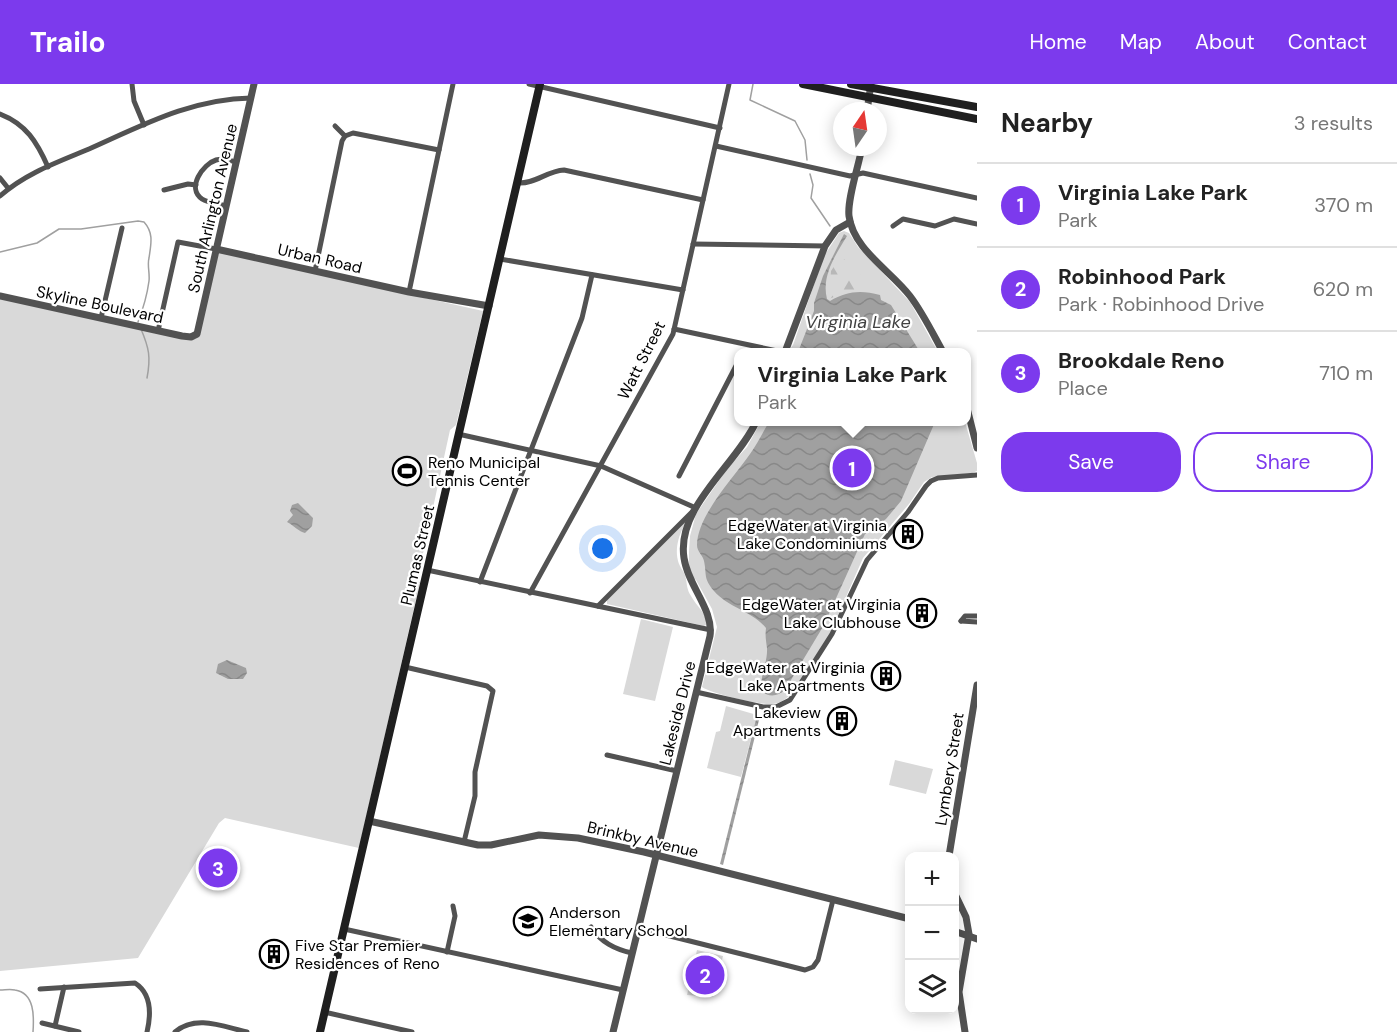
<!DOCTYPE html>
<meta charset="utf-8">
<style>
body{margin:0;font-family:"DM Sans",sans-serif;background:#f6f6f6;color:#222}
.controls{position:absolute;right:18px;bottom:18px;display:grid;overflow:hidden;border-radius:12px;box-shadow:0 3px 15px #0003}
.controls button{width:54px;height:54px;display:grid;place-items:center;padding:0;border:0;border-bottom:2px solid #e0e0e0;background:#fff;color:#222;font:30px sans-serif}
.compass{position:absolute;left:833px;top:18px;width:54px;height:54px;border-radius:50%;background:#fff;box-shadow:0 3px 15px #0003;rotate:13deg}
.you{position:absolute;left:603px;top:465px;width:21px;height:21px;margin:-15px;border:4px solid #fff;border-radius:50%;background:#1a73e8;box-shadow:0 0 0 9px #1a73e833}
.badge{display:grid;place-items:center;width:39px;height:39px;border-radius:50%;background:#7c3aed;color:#fff;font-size:20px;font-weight:700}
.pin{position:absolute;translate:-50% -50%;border:3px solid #fff;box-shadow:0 2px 6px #0006}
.popup{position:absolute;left:734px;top:264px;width:237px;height:78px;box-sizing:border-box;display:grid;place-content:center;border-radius:12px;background:#fff;filter:drop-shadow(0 2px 4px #0005);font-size:20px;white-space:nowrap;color:#767676}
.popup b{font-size:22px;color:#222}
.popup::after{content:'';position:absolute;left:50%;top:100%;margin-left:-12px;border:12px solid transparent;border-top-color:#fff}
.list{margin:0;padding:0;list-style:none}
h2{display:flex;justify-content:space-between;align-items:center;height:78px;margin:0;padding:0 24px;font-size:26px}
h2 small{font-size:20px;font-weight:400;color:#767676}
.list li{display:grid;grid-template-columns:39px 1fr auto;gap:18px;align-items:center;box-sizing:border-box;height:84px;padding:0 24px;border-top:2px solid #e0e0e0}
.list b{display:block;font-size:22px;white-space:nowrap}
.list p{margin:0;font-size:20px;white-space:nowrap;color:#767676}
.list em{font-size:20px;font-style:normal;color:#767676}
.actions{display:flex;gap:12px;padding:18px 24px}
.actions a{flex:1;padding:14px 0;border:2px solid #7c3aed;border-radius:24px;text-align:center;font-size:21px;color:#7c3aed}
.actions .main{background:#7c3aed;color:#fff}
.icon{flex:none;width:33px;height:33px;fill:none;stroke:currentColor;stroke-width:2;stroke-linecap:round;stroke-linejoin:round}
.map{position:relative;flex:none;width:977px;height:948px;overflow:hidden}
header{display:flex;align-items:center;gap:36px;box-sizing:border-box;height:84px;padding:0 30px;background:#7c3aed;color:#fff}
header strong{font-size:28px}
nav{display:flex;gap:33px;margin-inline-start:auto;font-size:21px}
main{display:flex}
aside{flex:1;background:#fff}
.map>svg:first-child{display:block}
</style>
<header>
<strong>Trailo</strong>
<nav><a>Home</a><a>Map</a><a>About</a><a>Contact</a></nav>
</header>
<main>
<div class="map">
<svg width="977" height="948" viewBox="0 0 977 948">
<defs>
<pattern id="forest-firs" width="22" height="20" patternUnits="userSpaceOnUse" patternTransform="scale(1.5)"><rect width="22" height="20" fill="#d9d9d9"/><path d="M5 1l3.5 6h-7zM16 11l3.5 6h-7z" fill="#b8b8b8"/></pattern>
<pattern id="water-waves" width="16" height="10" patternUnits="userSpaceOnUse" patternTransform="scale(1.5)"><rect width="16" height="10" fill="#a0a0a0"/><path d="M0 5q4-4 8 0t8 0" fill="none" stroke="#888"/></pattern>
</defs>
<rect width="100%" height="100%" fill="#fff"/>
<g fill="#d9d9d9">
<polygon points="844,147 849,149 858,163 910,218 938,268 788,268 793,261 824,172 839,149"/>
<polygon points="219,168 483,227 456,341 450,346 417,497 420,498 359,764 225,734 219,739 138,874 0,887 0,215 196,253"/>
<path d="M759 338H965L977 379V387L972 389 932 393 924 398 909 420 863 474 829 552 789 612C784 616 779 620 772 620 760 621 712 610 702 603L717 543 712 525 696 496 693 494 689 481V468L690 452 696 430 727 385 747 363 758 343Z"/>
<path d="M687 437C679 449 673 467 680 482 682 486 685 489 686 495 687 501 687 506 691 512 697 523 705 527 707 540L704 542 607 520V515L682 439Z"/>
<polygon points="641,535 673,543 655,617 623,610"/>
<polygon points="726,622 757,631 741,693 707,684 716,648 720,647"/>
<polygon points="895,676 933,685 926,710 889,701"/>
<polygon points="697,866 723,872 713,913 687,911"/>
</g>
<polygon fill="url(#forest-firs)" points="841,172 876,206 851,206 829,215 831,187"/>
<g fill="url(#water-waves)">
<path d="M844 150 847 152C836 170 821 192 827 215L830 217C847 207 861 206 880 211L881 216 891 221 920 268H798L814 227V219L823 192Z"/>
<path d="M769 338H935L901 417 886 435 865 450 824 541 785 606C778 612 769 614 762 607 759 592 768 579 767 564 766 556 765 552 766 544 752 527 729 524 714 507 703 494 707 491 704 477 703 471 697 468 697 461 697 432 734 393 750 370 757 360 763 348 769 338Z"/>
<path d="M298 419 313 434 312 442 305 449C299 448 293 441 287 438L293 431 290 427 292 421Z"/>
<polygon points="227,576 246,584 247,589 243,595 228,595 216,589 218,580"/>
<polygon points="757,631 760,632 723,781 720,780"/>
</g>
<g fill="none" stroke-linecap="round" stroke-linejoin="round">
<g stroke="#a0a0a0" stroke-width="1.5">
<polyline points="753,0 750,16 795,37 805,56 807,76"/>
<polyline points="810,90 813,101 811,114 830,142"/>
<path d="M0 168 37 159 59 145H81L138 137 144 138C154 149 151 160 149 174 147 181 150 189 149 197 147 212 143 225 138 238"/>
<path d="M141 245C149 264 151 273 147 294"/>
<path d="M0 906C5 906 10 905 15 906 35 909 34 933 33 948"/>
</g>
<g stroke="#525252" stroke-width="5">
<polyline points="132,0 134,17 144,41"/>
<polyline points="529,0 720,44"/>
<path d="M0 30C26 40 37 58 48 83"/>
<polyline points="335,42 345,52"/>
<polyline points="345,52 353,49 439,66"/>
<polyline points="716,62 850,92 863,89 977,114"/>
<polyline points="0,94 8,104"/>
<path d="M518 99C535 100 547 87 564 86L703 116"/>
<polyline points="164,106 188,100 196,101"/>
<path d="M0 112C26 89 58 78 89 65 143 41 191 15 251 14"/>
<path d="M226 122C218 120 208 119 202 115 186 104 203 80 216 76 223 74 229 76 236 78"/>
<polyline points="893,142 903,135 935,142 954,135 977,140"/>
<polyline points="693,160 825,162"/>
<polyline points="500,175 683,206"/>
<polyline points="315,187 342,57 345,52"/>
<polyline points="409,208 453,0"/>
<polyline points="101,234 122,144"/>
<polyline points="674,245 782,268"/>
<polyline points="158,247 178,158 216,165"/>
<polyline points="458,350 601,382 696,424 598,522"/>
<polyline points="679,392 738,278"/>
<polyline points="427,486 711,546"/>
<polyline points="480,498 582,234 592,191"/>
<polyline points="530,509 673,250 729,0"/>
<polyline points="961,537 965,532 977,532"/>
<polyline points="961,537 977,538"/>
<polyline points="405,583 487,602 493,607 475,688 475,712 464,758"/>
<polyline points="696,608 763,623 776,623 790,616 832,550 867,476 908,428 926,402 931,397 938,394 977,391"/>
<polyline points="607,671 677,687"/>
<path d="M591 843C601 858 614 865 632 869"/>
<polyline points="638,844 805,886 813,883 818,876 833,816"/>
<polyline points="344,845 623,906"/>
<polyline points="447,868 455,832 453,822"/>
<path d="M40 905 135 899C152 910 151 931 147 948"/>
<polyline points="324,928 412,948"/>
<polyline points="42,939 79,948"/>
<polyline points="55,942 64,903"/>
<path d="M175 948C196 930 224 943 247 948"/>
</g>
<g stroke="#525252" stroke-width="7">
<polyline points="867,27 871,0"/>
<path d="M862 63C859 81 847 115 849 132 853 165 891 187 910 212 923 229 933 250 943 268"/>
<polyline points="216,165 409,208 489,222"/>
<polyline points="0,212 182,252 191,253 197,250 254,0"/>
<polyline points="785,268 825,162 836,146 850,138"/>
<polyline points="966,320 977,364"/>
<polyline points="369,737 478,761 491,761 539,751 578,754 644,768 910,835"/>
<polyline points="949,772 977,601"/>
<polyline points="954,808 966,833 969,850 959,908 965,948"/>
<polyline points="954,847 977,855"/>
<path d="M613 948 710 552C714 526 688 502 684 474 676 423 736 381 756 338"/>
</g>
<g stroke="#1f1f1f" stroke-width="8">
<polyline points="803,0 977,35"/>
<polyline points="851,0 977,23"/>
<polyline points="320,948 540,0"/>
</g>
</g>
<defs>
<g id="stadium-ring" transform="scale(1.5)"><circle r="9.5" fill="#fff" stroke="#000" stroke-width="1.5"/><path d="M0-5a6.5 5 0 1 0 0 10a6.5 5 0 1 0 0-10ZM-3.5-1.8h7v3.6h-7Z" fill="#000"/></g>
<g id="building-ring" transform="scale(1.5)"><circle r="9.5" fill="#fff" stroke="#000" stroke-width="1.5"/><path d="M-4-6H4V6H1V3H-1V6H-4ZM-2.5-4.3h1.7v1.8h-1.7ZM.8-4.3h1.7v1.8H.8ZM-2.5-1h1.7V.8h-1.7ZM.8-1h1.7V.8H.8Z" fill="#000"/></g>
<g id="school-ring" transform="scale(1.5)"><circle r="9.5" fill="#fff" stroke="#000" stroke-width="1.5"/><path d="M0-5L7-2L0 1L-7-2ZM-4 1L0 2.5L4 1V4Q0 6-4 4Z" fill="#000"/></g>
</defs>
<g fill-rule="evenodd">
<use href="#stadium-ring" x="407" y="387"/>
<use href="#building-ring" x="908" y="450"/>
<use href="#building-ring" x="922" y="529"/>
<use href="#building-ring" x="886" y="592"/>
<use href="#building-ring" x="842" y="637"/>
<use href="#school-ring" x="528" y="837"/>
<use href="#building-ring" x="274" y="870"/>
</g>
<g text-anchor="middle" stroke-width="4.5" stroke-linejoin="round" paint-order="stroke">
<g font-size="16" fill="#000" stroke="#fff">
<text transform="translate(212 124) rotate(-77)" y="6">South Arlington Avenue</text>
<text transform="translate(320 174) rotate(13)" y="6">Urban Road</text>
<text transform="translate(100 220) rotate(12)" y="6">Skyline Boulevard</text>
<text transform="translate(641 276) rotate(-63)" y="6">Watt Street</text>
<text transform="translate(417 471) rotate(-77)" y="6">Plumas Street</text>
<text transform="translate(677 629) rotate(-76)" y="6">Lakeside Drive</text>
<text transform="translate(949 685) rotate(-81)" y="6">Lymbery Street</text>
<text transform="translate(643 755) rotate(13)" y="6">Brinkby Avenue</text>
</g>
<g font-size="16" fill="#000" stroke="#fff" text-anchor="end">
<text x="428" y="384" text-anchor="start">Reno Municipal<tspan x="428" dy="18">Tennis Center</tspan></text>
<text x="887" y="447">EdgeWater at Virginia<tspan x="887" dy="18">Lake Condominiums</tspan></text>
<text x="901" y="526">EdgeWater at Virginia<tspan x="901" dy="18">Lake Clubhouse</tspan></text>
<text x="865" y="589">EdgeWater at Virginia<tspan x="865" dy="18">Lake Apartments</tspan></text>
<text x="821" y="634">Lakeview<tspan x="821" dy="18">Apartments</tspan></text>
<text x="549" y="834" text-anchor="start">Anderson<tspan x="549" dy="18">Elementary School</tspan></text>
<text x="295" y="867" text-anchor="start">Five Star Premier<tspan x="295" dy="18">Residences of Reno</tspan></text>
</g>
<g font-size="18" font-style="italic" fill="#414141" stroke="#fff">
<text x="858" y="244">Virginia Lake</text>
</g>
</g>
</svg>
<div class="controls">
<button>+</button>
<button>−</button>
<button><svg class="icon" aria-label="layers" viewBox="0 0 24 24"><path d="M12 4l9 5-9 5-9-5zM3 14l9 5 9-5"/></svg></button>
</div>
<svg class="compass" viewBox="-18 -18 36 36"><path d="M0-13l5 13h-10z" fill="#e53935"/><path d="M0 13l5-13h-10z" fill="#767676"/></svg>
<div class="you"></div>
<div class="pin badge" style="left:852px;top:384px">1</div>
<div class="popup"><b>Virginia Lake Park</b>Park</div>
<div class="pin badge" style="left:705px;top:891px">2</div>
<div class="pin badge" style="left:218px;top:784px">3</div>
</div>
<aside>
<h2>Nearby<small>3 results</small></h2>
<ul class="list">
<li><span class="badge">1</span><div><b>Virginia Lake Park</b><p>Park</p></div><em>370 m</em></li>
<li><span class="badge">2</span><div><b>Robinhood Park</b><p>Park · Robinhood Drive</p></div><em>620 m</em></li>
<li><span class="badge">3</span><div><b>Brookdale Reno</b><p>Place</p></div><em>710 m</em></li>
</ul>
<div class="actions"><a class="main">Save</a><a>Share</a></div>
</aside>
</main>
